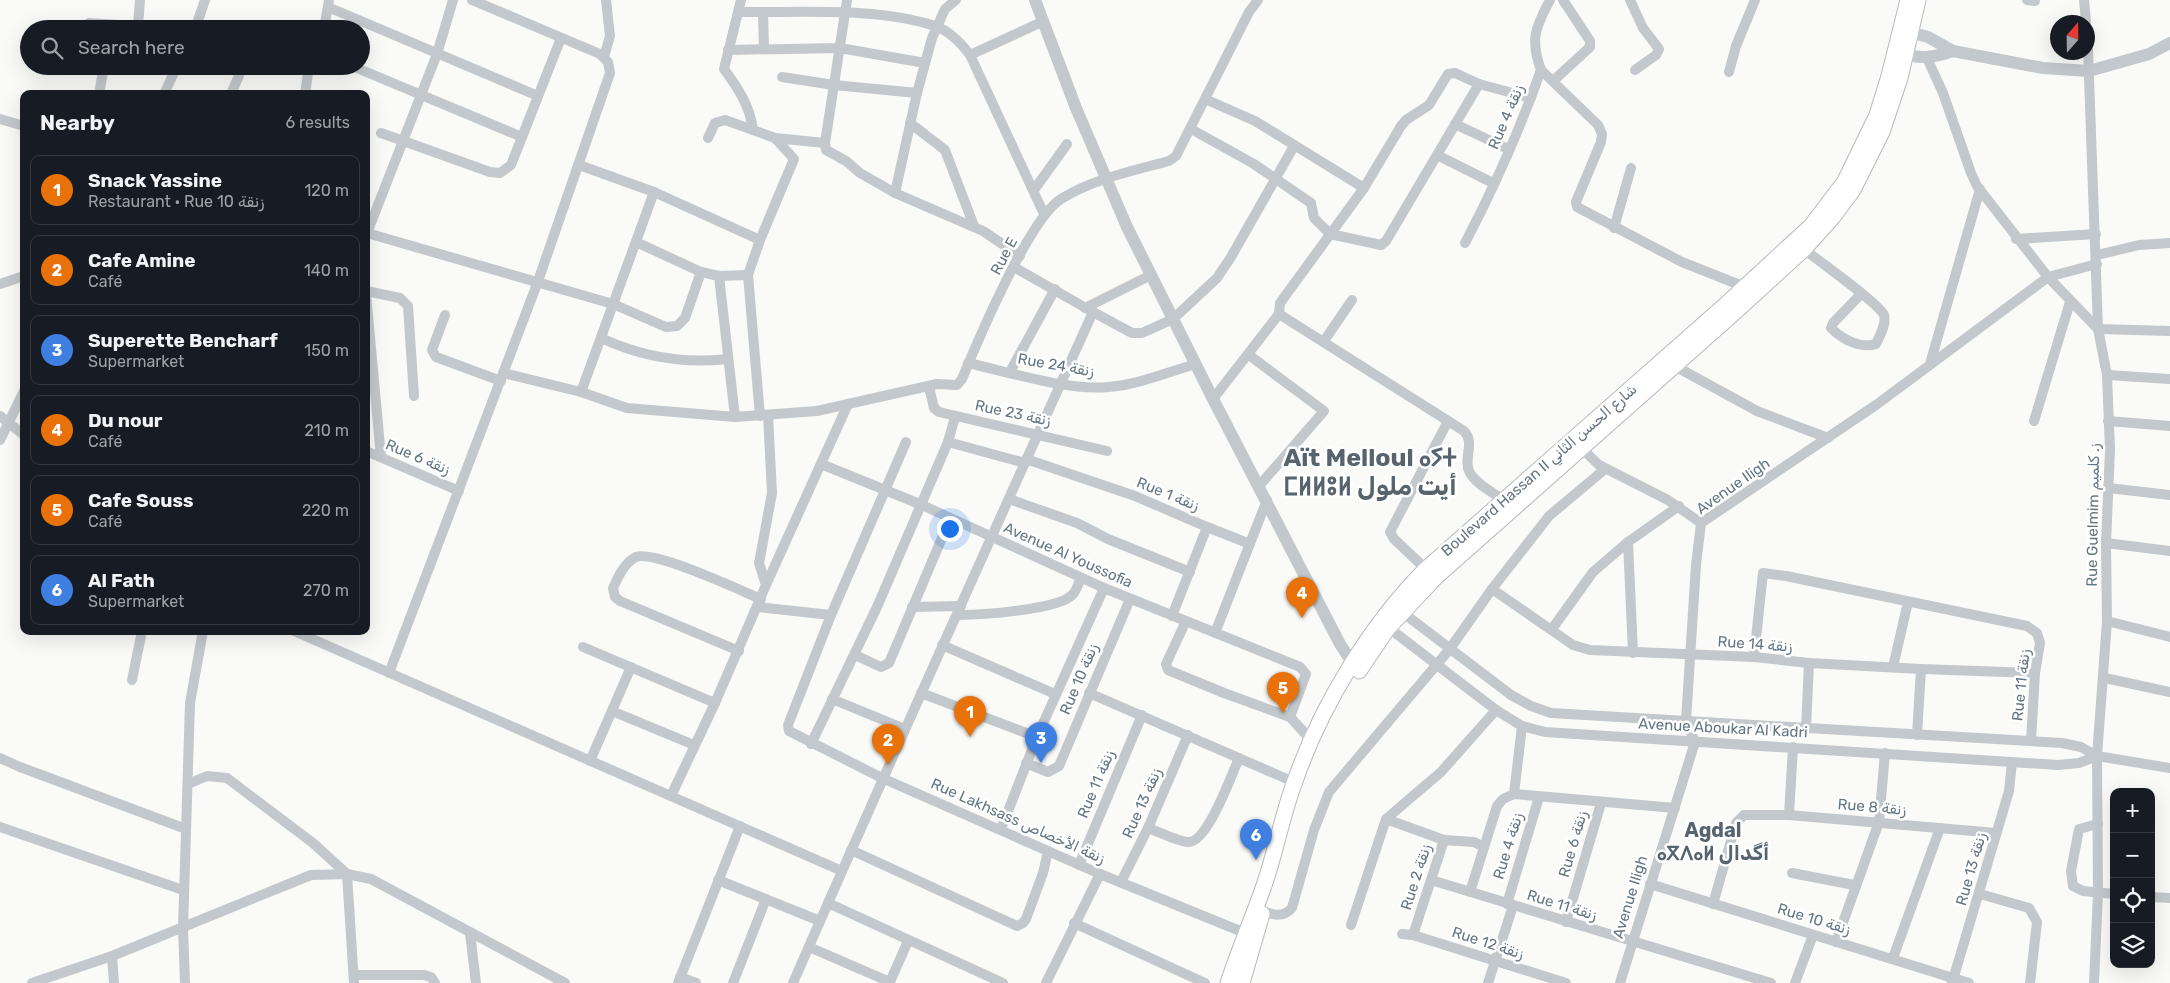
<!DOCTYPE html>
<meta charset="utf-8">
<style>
body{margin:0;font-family:Rubik,Vazirmatn,"Noto Sans Tifinagh",sans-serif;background:#20242c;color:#f1f3f6}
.controls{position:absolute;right:15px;bottom:15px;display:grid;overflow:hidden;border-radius:10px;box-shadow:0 5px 20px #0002}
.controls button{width:45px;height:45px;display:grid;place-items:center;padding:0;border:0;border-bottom:1px solid #363941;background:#171b24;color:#f1f3f6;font:25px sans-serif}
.compass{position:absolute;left:2050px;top:15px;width:45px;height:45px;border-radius:50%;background:#171b24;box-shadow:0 5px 20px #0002;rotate:20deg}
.you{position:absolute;left:949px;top:528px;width:18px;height:18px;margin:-12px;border:4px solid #fff;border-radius:50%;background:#1a73e8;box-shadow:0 0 0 8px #1a73e833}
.badge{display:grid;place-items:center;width:32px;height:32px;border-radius:50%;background:#0b8043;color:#fff;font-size:16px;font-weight:700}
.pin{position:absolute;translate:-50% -41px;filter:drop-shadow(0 1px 2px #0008)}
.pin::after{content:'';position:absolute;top:26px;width:18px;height:15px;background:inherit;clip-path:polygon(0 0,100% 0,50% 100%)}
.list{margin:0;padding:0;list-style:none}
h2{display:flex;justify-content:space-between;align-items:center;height:65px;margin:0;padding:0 20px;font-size:21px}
h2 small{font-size:16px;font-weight:400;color:#9ea1a6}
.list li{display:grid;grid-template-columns:32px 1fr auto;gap:15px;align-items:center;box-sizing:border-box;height:70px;margin:0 10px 10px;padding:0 10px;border:1px solid #363941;border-radius:10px}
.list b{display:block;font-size:19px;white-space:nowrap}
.list p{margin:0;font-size:16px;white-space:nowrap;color:#9ea1a6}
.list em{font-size:16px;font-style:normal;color:#9ea1a6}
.icon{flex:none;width:28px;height:28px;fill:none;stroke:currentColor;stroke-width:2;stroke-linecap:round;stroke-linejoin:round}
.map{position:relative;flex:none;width:2170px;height:983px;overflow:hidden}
.search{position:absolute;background:#171b24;box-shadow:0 5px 20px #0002;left:20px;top:20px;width:350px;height:55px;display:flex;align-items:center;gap:12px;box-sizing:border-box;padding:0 18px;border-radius:28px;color:#9ea1a6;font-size:19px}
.panel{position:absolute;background:#171b24;box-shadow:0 5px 20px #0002;left:20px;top:90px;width:350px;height:545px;border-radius:10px}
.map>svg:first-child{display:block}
</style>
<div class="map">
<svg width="2170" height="983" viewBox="0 0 2170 983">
<rect width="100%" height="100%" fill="#fafaf8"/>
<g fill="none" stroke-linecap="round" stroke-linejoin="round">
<g stroke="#b5babe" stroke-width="17">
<g id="primary">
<polyline points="1359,671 1388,628 1436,577 1733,314 1804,249 1833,217 1853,190 1882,132 1900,78 1918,0"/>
<path d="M1228 983C1238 953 1250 924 1261 894 1275 857 1281 818 1295 781 1321 706 1370 625 1426 569L1724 306 1811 226 1845 181 1877 115 1889 76 1908 0"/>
<polyline points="1242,983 1262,914"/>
</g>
</g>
<g stroke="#c3c8cc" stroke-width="10">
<polyline points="453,0 437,54 367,233 613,304 666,327 677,326 685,318 701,272"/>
<path d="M741 0 724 69C738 88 750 106 753 130"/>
<polyline points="847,0 825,143 826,150 846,161 860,173 895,193 983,231 1020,256"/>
<polyline points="1630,0 1643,28 1659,49 1656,55 1635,70"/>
<polyline points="2027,0 2035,1"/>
<polyline points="2084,0 2086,22"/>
<polyline points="328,7 538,96"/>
<polyline points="738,12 763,12"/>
<polyline points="89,23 183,29"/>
<polyline points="138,26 140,0"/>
<polyline points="195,29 205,0"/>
<polyline points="324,29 329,0"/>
<path d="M764 49 763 12C817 12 883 9 935 26 950 31 961 43 970 55L1044 214"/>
<polyline points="2088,49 2098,329 2107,375 2110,450 2106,543 2107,621 2097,756 2098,893 2094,983"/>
<polyline points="728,50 840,48 925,63"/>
<polyline points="970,55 1044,21"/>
<polyline points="604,57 610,36 606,0"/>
<polyline points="1927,58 1943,93 1971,173 1977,186 2048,277 2098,329 2170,331"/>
<polyline points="352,66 522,137"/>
<polyline points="1541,70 1598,125 1602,134 1601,142 1576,202 1577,207 1682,262 1745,287"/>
<polyline points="1729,72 1736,46 1755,0"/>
<polyline points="782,77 834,85 917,93"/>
<polyline points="1553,81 1590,47 1590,41 1563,0"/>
<polyline points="99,94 104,66"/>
<polyline points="164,94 177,66"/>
<polyline points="231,94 243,66"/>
<polyline points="305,94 309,66"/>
<polyline points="1205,99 1255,121 1364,188"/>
<polyline points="0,119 24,126"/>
<polyline points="910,123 945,150 974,226"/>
<polyline points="1455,124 1508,149"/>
<polyline points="1191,129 1254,164 1311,203 1314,218 1330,234 1381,245 1386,241 1479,84"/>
<polyline points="381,133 490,172 500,173 511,165 561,38"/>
<polyline points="708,138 715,123 725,120 775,138 825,143"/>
<polyline points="1437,155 1493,183"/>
<polyline points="579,165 654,192 760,240 748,275 760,416"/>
<polyline points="1034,190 1067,144"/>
<polyline points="895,193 917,93 932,38 945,9 956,0"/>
<polyline points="1614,228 1631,168"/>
<polyline points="2016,239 2096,234"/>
<polyline points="760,240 794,159 775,138"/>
<polyline points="636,242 701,272 719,276 748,275"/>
<path d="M1465 243C1494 188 1520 129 1541 70 1530 40 1535 28 1550 0"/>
<path d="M1804 249C1817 260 1880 304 1884 315 1887 324 1879 337 1876 344 1860 349 1842 339 1831 328L1833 323 1861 294"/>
<polyline points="2097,255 2139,245 2170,243"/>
<polyline points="1014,267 1093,312 1132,333 1142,333 1173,319 1217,278 1231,257 1294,146"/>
<polyline points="719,276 735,417"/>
<polyline points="0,284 24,276"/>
<polyline points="366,291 400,298 408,306 414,396"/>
<polyline points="366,294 381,457"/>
<polyline points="1085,308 1151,275"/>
<path d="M1279 314 1464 431C1476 443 1462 459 1470 473 1477 485 1494 493 1505 501"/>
<polyline points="445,315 432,350 436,357 501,381"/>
<path d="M601 338C640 356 684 364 727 359"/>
<polyline points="1324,341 1352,300"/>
<polyline points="1249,355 1324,411 1259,486"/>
<path d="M968 363C1009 372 1067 391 1108 387 1137 385 1168 372 1196 364"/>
<polyline points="1671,364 1757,411 1828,438"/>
<polyline points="1930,364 1980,189"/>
<polyline points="1010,372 1055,289"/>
<path d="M503 373 581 392 627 408 735 417 817 411 937 384 957 385 962 379C978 340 1029 219 1061 199 1093 179 1132 171 1169 161L1176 156 1249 12 1258 0"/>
<polyline points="2107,375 2170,379"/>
<polyline points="929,387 934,408 939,412 1107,451"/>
<polyline points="581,392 654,192"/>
<polyline points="1213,399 1279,314 1280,303 1364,188 1401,126 1406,120 1429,105 1448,74 1455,73 1479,84 1531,98"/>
<polyline points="0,416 24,435"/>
<polyline points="2034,421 2070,302"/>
<polyline points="2108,421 2170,426"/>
<polyline points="0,440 24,391"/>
<polyline points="906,442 831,615 788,725 789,731 882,778 1100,874 1245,933"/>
<polyline points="948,442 1025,463"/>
<polyline points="1578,445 1599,465 1668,500 1701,523"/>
<polyline points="366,451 459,491"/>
<polyline points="1026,459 1135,496 1207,527 1172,616"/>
<polyline points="821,464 922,505 1104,588 1300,667 1306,674 1290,717"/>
<polyline points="2108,488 2170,495"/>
<polyline points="1009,499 1077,523 1108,539 1190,572"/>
<polyline points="1207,527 1250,544"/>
<polyline points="1628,542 1633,653"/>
<polyline points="2106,543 2170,551"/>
<polyline points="1426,569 1394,539 1390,532 1448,421"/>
<polyline points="766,585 848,404"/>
<polyline points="1492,589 1573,645 1590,650 1754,657 1809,663 1921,669 2035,673"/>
<polyline points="758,607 831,615"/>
<polyline points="912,607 961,606"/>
<polyline points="1398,609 1511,695 1531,706 1551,713 2062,743 2081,747 2097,756 2170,768"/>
<path d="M957 615C979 615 1058 610 1072 595 1077 591 1078 583 1081 578"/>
<polyline points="1186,621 1166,664 1168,670 1224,693 1290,717 1312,741"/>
<polyline points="2107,621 2170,637"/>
<polyline points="1385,625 1496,710 1522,726 1545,732 2058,765 2079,763 2097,756"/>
<polyline points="1552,629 1593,572 1628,542 1679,506"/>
<polyline points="294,631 842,871"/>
<polyline points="1215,633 1267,500"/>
<polyline points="942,645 1055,694"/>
<polyline points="583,647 715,703"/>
<path d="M739 651 620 601 615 597 613 588C618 577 625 562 636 557 655 550 739 590 761 599"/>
<polyline points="855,655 881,667 889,663 950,519"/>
<polyline points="1754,657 1763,573 1786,576 2027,626 2037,633 2040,643 2035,673 2031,741"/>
<polyline points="1893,667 1908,602"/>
<polyline points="389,673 537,284 610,73 608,62 600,54 472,0"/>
<polyline points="2105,678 2170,692"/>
<polyline points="132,680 142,631"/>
<polyline points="921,693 1037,737"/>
<polyline points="1089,693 1294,782"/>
<polyline points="832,699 905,729"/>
<polyline points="612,711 694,745"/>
<polyline points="1806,728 1809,663"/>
<polyline points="1917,735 1921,669"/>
<polyline points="811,744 877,607 948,442 955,417"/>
<polyline points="0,758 20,767 186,829"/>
<polyline points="590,761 631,667"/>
<polyline points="1026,763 1048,772 1059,766 1130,599"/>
<polyline points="188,784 207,776 227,778 313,843 347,874 354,983"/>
<polyline points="1514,794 1675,808"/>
<polyline points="671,796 715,703 766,585 759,563 772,493 768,415"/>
<polyline points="1789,815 1793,747"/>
<polyline points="2098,824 2079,829 2071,871 2073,886 2083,891 2114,894"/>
<polyline points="0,827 183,890"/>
<path d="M1148 828C1160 832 1176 841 1188 842 1207 844 1232 774 1239 758"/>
<polyline points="1001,829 1037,737 1104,588"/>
<polyline points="1444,840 1386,819 1441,772 1496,710"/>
<polyline points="851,850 1017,926 1023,923 1026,919 1043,873 1048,851"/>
<polyline points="1079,865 1142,715"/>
<polyline points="1792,873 1854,885"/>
<polyline points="718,880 820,921"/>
<polyline points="1431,880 1771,983"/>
<polyline points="1121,882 1148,828 1188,735"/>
<polyline points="1650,884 1969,983"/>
<polyline points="1470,892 1497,806 1503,799 1514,794 1522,726"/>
<polyline points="1980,894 2029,908 2037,922 2030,983"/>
<polyline points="2151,897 2170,898"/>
<polyline points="828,903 1003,983"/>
<polyline points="1507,904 1539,797"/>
<polyline points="1713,904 1736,823 1744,815 1789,815 1996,833"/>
<path d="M1262 911C1274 915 1283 918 1292 908L1314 830 1329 792 1449 650 1492 589 1549 516 1605 469"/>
<polyline points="1566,922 1601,803"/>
<polyline points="1074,923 1205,983"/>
<polyline points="1351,925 1386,819"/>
<polyline points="470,933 476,983"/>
<polyline points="1402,934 1413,935 1566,983"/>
<polyline points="1413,935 1444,840 1474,842 1484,847"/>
<polyline points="1836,942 1879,822 1885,753"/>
<polyline points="809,947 890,982 908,941"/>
<polyline points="112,956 114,983"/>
<polyline points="1893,958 1940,828"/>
<polyline points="355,975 424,975 431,977 435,983"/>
<polyline points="680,977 696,983"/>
<polyline points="32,983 112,956 311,875 347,874 371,879 565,983"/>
<polyline points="185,983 183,928 190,703 203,631"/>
<polyline points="678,983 740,826"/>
<polyline points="733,983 766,899"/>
<path d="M793 983C891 758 992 536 1093 312"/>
<polyline points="1046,983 1100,874"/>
<polyline points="1488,983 1513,906"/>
<polyline points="1620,983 1695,742 1686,721 1696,565 1701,523 1876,405 2048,277 2097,264"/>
<polyline points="1795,983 1813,935"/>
<polyline points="1952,983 2009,791 2012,762"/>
</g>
<g stroke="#c3c8cc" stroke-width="12">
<polyline points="1035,0 1076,108 1127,227 1213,399 1340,644 1357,670"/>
<polyline points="1902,30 1928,37 1953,51 2043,68 2089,71 2149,54 2170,43"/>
<path d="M1897 51C1917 60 1933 58 1953 51"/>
</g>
<use href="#primary" stroke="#fff" stroke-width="15"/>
</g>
<g text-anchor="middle" stroke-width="5" stroke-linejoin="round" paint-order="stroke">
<g font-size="15" fill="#657683" stroke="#fff">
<text transform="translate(1506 117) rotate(-67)" y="5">Rue 4 زنقة</text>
<text transform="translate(1004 256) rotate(-62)" y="5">Rue E</text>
<text transform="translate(1056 365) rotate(10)" y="5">Rue 24 زنقة</text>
<text transform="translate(1013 413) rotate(12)" y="5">Rue 23 زنقة</text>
<text transform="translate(418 457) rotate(23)" y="5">Rue 6 زنقة</text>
<text transform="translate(1539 470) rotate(-41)" y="5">Boulevard Hassan II شارع الحسن الثاني</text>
<text transform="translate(1733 486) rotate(-35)" y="5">Avenue Iligh</text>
<text transform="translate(1168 494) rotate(22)" y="5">Rue 1 زنقة</text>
<text transform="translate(2093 515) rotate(-89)" y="5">Rue Guelmim ز. كلميم</text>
<text transform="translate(1068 555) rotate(24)" y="5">Avenue Al Youssofia</text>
<text transform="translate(1755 644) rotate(4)" y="5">Rue 14 زنقة</text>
<text transform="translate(1079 679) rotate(-67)" y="5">Rue 10 زنقة</text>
<text transform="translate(2021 685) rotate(-84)" y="5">Rue 11 زنقة</text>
<text transform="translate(1723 728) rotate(3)" y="5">Avenue Aboukar Al Kadri</text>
<text transform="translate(1096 784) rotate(-67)" y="5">Rue 11 زنقة</text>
<text transform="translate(1142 803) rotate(-66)" y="5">Rue 13 زنقة</text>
<text transform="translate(1872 807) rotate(5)" y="5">Rue 8 زنقة</text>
<text transform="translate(1018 821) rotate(24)" y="5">Rue Lakhsass زنقة الأخصاص</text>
<text transform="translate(1573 844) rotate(-74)" y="5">Rue 6 زنقة</text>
<text transform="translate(1508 846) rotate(-73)" y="5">Rue 4 زنقة</text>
<text transform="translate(1971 869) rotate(-74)" y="5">Rue 13 زنقة</text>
<text transform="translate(1416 877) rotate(-72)" y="5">Rue 2 زنقة</text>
<text transform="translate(1630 897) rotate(-73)" y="5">Avenue Iligh</text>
<text transform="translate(1562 905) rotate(17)" y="5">Rue 11 زنقة</text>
<text transform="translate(1814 919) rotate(17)" y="5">Rue 10 زنقة</text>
<text transform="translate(1488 943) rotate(18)" y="5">Rue 12 زنقة</text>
</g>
<g font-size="20" font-weight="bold" fill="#57646e" stroke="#fff">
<text x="1713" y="837">Agdal<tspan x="1713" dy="23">ⴰⴳⴷⴰⵍ أگدال</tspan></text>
</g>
<g font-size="25" font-weight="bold" fill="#57646e" stroke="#fff">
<text x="1370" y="466">Aït Melloul ⴰⵢⵜ<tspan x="1370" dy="29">ⵎⵍⵍⵓⵍ أيت ملول</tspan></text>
</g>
</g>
</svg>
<div class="controls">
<button>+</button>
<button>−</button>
<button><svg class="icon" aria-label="locate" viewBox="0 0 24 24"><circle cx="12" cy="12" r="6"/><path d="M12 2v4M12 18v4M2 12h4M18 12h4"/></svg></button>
<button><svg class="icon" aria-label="layers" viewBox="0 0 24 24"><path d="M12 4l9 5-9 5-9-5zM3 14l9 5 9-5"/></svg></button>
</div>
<svg class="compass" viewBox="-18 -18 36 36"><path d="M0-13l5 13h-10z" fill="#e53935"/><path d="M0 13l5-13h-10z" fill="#9ea1a6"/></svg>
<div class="you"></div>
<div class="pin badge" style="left:970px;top:737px;background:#e8710a">1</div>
<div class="pin badge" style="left:888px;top:765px;background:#e8710a">2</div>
<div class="pin badge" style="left:1041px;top:763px;background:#3f7fe0">3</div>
<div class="pin badge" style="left:1302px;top:618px;background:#e8710a">4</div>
<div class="pin badge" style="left:1283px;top:713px;background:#e8710a">5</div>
<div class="pin badge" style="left:1256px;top:860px;background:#3f7fe0">6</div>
<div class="search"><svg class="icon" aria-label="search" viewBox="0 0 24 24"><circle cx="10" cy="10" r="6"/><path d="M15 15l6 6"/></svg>Search here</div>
<section class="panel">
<h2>Nearby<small>6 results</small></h2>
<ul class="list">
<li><span class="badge" style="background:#e8710a">1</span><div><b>Snack Yassine</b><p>Restaurant · Rue 10 زنقة</p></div><em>120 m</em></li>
<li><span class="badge" style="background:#e8710a">2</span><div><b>Cafe Amine</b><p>Café</p></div><em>140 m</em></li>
<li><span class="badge" style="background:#3f7fe0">3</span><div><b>Superette Bencharf</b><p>Supermarket</p></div><em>150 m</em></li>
<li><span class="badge" style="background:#e8710a">4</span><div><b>Du nour</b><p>Café</p></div><em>210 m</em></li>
<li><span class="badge" style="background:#e8710a">5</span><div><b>Cafe Souss</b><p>Café</p></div><em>220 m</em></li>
<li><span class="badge" style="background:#3f7fe0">6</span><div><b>Al Fath</b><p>Supermarket</p></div><em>270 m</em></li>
</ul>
</section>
</div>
